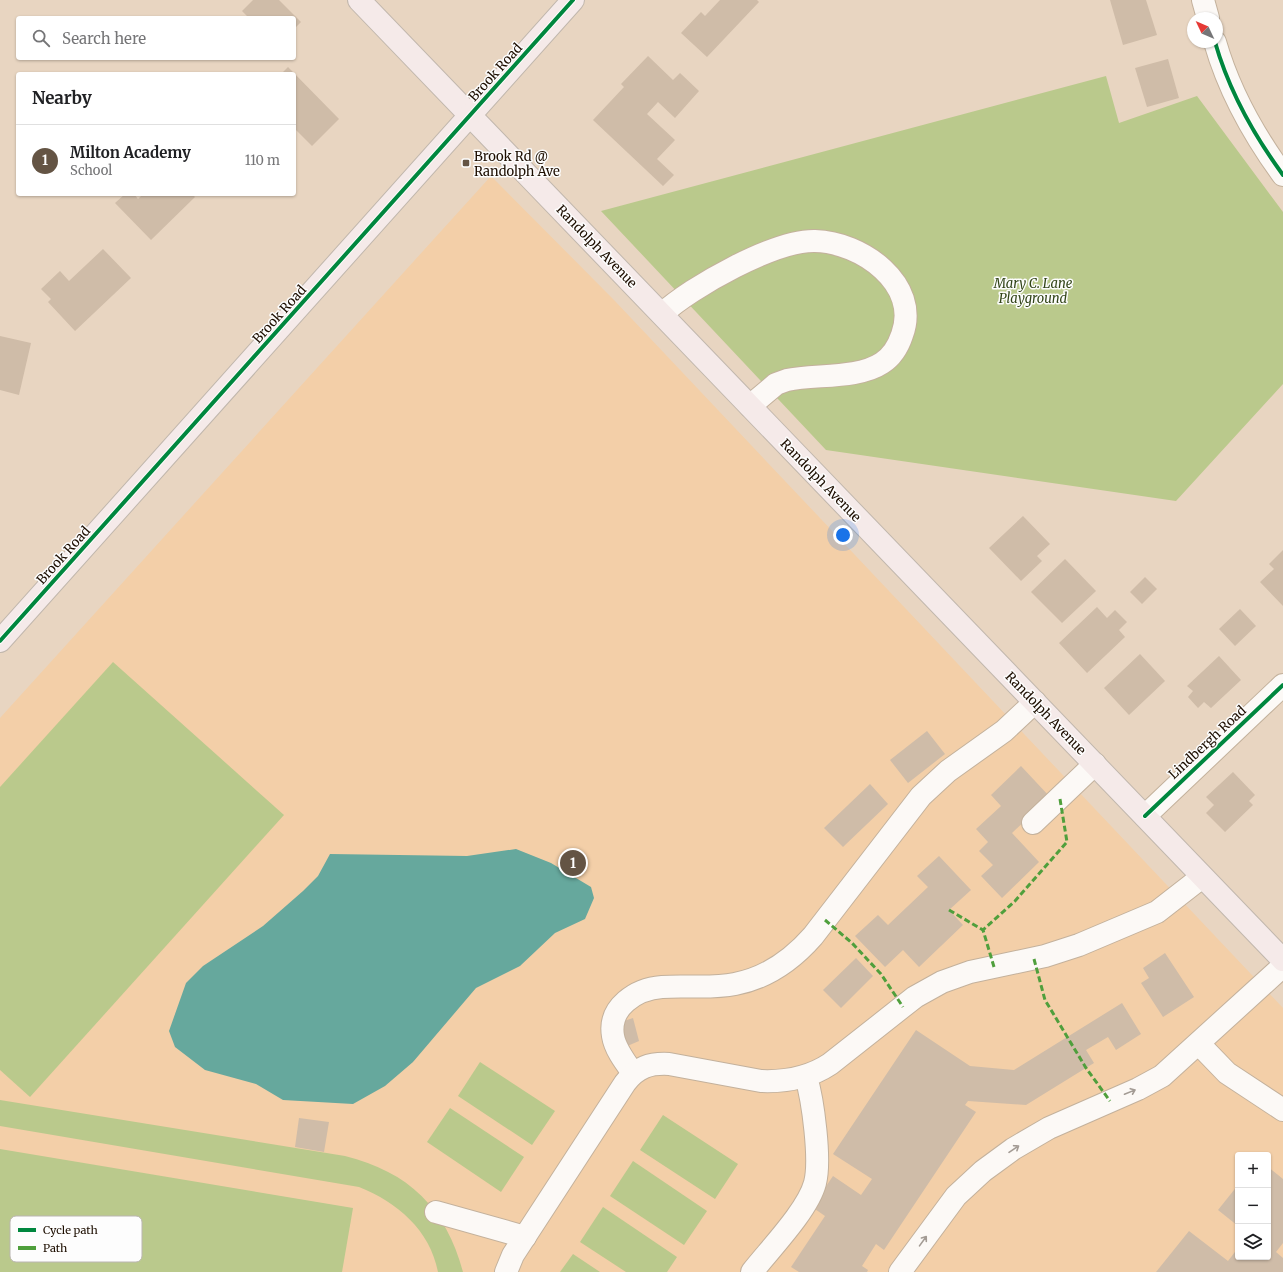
<!DOCTYPE html>
<meta charset="utf-8">
<style>
body{margin:0;font-family:Merriweather,serif;background:#f2f2f2;color:#202124}
.controls{position:absolute;right:12px;bottom:12px;display:grid;overflow:hidden;border-radius:4px;box-shadow:0 1px 3px #0004}
.controls button{width:36px;height:36px;display:grid;place-items:center;padding:0;border:0;border-bottom:1px solid #e0e0e0;background:#fff;color:#202124;font:20px sans-serif}
.compass{position:absolute;left:1187px;top:12px;width:36px;height:36px;border-radius:50%;background:#fff;box-shadow:0 1px 3px #0004;rotate:314deg}
.you{position:absolute;left:843px;top:535px;width:14px;height:14px;margin:-10px;border:3px solid #fff;border-radius:50%;background:#1a73e8;box-shadow:0 0 0 6px #1a73e833}
.badge{display:grid;place-items:center;width:26px;height:26px;border-radius:50%;background:#645444;color:#fff;font-size:13px;font-weight:700}
.pin{position:absolute;translate:-50% -50%;border:2px solid #fff;box-shadow:0 1px 4px #0006}
.list{margin:0;padding:0;list-style:none}
h2{display:flex;justify-content:space-between;align-items:center;height:52px;margin:0;padding:0 16px;font-size:17px}
h2 small{font-size:13px;font-weight:400;color:#757577}
.list li{display:grid;grid-template-columns:26px 1fr auto;gap:12px;align-items:center;box-sizing:border-box;height:72px;padding:0 16px;border-top:1px solid #e0e0e0}
.list b{display:block;font-size:15px;white-space:nowrap}
.list p{margin:0;font-size:13px;white-space:nowrap;color:#757577}
.list em{font-size:13px;font-style:normal;color:#757577}
.icon{flex:none;width:22px;height:22px;fill:none;stroke:currentColor;stroke-width:2;stroke-linecap:round;stroke-linejoin:round}
.map{position:relative;flex:none;width:1283px;height:1272px;overflow:hidden}
.search{position:absolute;background:#fff;box-shadow:0 1px 3px #0004;left:16px;top:16px;width:280px;height:44px;display:flex;align-items:center;gap:10px;box-sizing:border-box;padding:0 14px;border-radius:4px;color:#757577;font-size:15px}
.panel{position:absolute;background:#fff;box-shadow:0 1px 3px #0004;left:16px;top:72px;width:280px;height:124px;border-radius:4px}
.map>svg:first-child{display:block}
</style>
<div class="map">
<svg width="1283" height="1272" viewBox="0 0 1283 1272">
<rect width="100%" height="100%" fill="#e8d5c1"/>
<path fill="#f3cfa8" fill-rule="evenodd" d="M491 176 614 300 1283 1008V1272H0V718ZM1238 1155H1268V1257H1238Z"/>
<g fill="#bac98c">
<polygon points="1106,76 1119,123 1197,96 1283,212 1283,384 1176,501 826,450 601,211"/>
<polygon points="113,662 284,815 30,1097 0,1070 0,787"/>
<polygon points="480,1062 555,1111 532,1145 458,1096"/>
<path d="M0 1100 345 1156C409 1172 446 1208 463 1272H438C430 1230 397 1202 359 1187L0 1126Z"/>
<polygon points="450,1108 524,1157 501,1192 427,1142"/>
<polygon points="663,1115 738,1164 715,1199 640,1150"/>
<polygon points="0,1149 353,1208 342,1272 0,1272"/>
<polygon points="633,1161 707,1211 684,1245 610,1196"/>
<polygon points="603,1207 677,1257 667,1272 626,1272 580,1242"/>
<polygon points="573,1254 600,1272 560,1272"/>
</g>
<polygon fill="#66a89d" points="516,849 551,863 591,887 594,898 585,919 555,933 520,966 476,988 413,1062 385,1086 353,1104 283,1100 256,1084 205,1070 175,1047 169,1031 186,983 203,966 263,926 303,891 318,876 330,854 467,856"/>
<g fill="#cfbca8">
<polygon points="253,0 279,0 301,22 294,29 294,18 245,18 247,16 242,11"/>
<polygon points="720,0 757,0 759,2 707,57 681,33 701,12 705,16"/>
<polygon points="1110,0 1146,0 1157,35 1123,45"/>
<polygon points="648,56 673,80 680,73 699,91 675,118 658,102 647,114 675,140 657,159 674,175 663,186 593,120 624,87 621,84"/>
<polygon points="1168,59 1179,98 1147,107 1135,68"/>
<polygon points="288,67 339,119 312,146 294,128 294,74 281,74"/>
<polygon points="125,194 134,194 138,199 143,194 192,194 195,197 151,240 115,203"/>
<polygon points="103,249 131,278 75,331 48,302 51,299 41,289 60,271 69,281"/>
<polygon points="0,336 31,343 19,395 0,390"/>
<polygon points="1023,516 1050,544 1037,556 1042,561 1021,581 989,548"/>
<polygon points="1283,550 1283,606 1260,582 1274,569 1269,564"/>
<polygon points="1065,559 1096,591 1062,623 1031,592"/>
<polygon points="1145,577 1157,589 1142,604 1130,592"/>
<polygon points="1097,607 1107,618 1115,610 1127,622 1119,630 1125,637 1087,673 1059,643"/>
<polygon points="1240,609 1256,626 1235,646 1219,629"/>
<polygon points="1140,654 1165,681 1129,715 1104,688"/>
<polygon points="1219,656 1241,680 1211,708 1204,702 1198,708 1188,697 1193,691 1187,686"/>
<polygon points="927,731 945,754 908,783 890,760"/>
<polygon points="1021,766 1050,797 1012,833 1039,862 1002,898 981,876 993,865 979,851 988,842 976,829 1001,806 991,795"/>
<polygon points="1233,772 1255,795 1249,801 1253,805 1225,832 1206,813 1214,805 1206,797"/>
<polygon points="870,784 888,804 843,847 824,828"/>
<polygon points="939,856 971,890 949,910 963,925 919,967 903,950 885,967 855,936 878,915 888,925 928,887 917,876"/>
<polygon points="1165,953 1194,997 1163,1017 1141,983 1149,978 1143,968"/>
<polygon points="856,958 873,976 841,1008 823,990"/>
<polygon points="1122,1003 1141,1034 1116,1050 1108,1037 1086,1050 1094,1063 1026,1105 968,1101 965,1105 976,1112 884,1250 876,1244 862,1266 868,1270 867,1272 799,1272 791,1267 825,1216 812,1207 833,1176 861,1195 872,1179 833,1154 916,1030 970,1066 1014,1070"/>
<polygon points="633,1018 639,1041 618,1050 612,1025"/>
<polygon points="299,1118 329,1122 324,1152 295,1147"/>
<polygon points="1268,1167 1283,1179 1283,1243 1276,1252 1283,1258 1283,1272 1156,1272 1189,1231 1228,1261 1238,1248 1238,1257 1268,1257"/>
<polygon points="1238,1185 1238,1226 1218,1210"/>
</g>
<g fill="none" stroke-linecap="round" stroke-linejoin="round">
<g stroke="#c3b19c" stroke-width="24">
<g id="minor">
<polyline points="1203,0 1208,18"/>
<path d="M1215 42C1229 91 1253 134 1283 175"/>
<path d="M662 314C691 287 775 240 815 241 861 242 921 284 902 335 898 347 893 356 882 363 858 379 815 374 787 380L776 384 750 406"/>
<polyline points="1145,816 1283,685"/>
<polyline points="1033,823 1095,764"/>
<polyline points="1199,1044 1227,1073 1283,1110"/>
<path d="M633 1073C625 1062 615 1049 613 1036 608 1007 636 989 662 987 686 985 711 989 735 984 766 978 792 960 813 936L921 796 948 771 1004 731 1035 702"/>
<polyline points="436,1212 525,1237"/>
<path d="M506 1272 513 1255 625 1083C637 1067 650 1063 669 1064L761 1081C786 1082 809 1078 830 1064L915 997 942 982 970 972 1045 956 1079 945 1157 912 1202 877"/>
<path d="M752 1272C770 1249 808 1210 815 1183 821 1160 813 1100 806 1077"/>
<polyline points="900,1272 956,1196 983,1171 1013,1149 1049,1128 1138,1089 1162,1076 1283,966"/>
</g>
</g>
<g stroke="#c1b7ad" stroke-width="24">
<g id="major">
<polyline points="359,0 1283,960"/>
<polyline points="0,641 573,0"/>
</g>
</g>
<use href="#minor" stroke="#fcf9f6" stroke-width="22"/>
<use href="#major" stroke="#f5eae9" stroke-width="22"/>
<g stroke="#4f9f3c" stroke-width="3" stroke-dasharray="6 3" stroke-linecap="butt">
<polyline points="949,910 983,930"/>
<polyline points="825,920 852,943 881,974 903,1007"/>
<polyline points="1034,959 1045,1000 1086,1068 1110,1101"/>
<polyline points="994,967 983,930 1015,901 1067,842 1060,799"/>
</g>
<g stroke="#fdfdfd" stroke-width="6">
<g id="cycleway">
<path d="M1215 42C1229 91 1253 134 1283 175"/>
<polyline points="0,641 573,0"/>
<polyline points="1145,816 1283,685"/>
</g>
</g>
<use href="#cycleway" stroke="#00873e" stroke-width="4"/>
</g>
<defs><path id="oneway-shaft" d="M-6 0H5M1.5-3L5.5 0L1.5 3" fill="none" stroke-width="1.6" stroke-linecap="round" stroke-linejoin="round"/></defs>
<g stroke="#a39b94">
<use href="#oneway-shaft" transform="translate(1130 1092) rotate(-22)"/>
<use href="#oneway-shaft" transform="translate(1014 1149) rotate(-34)"/>
<use href="#oneway-shaft" transform="translate(923 1241) rotate(-54)"/>
</g>
<rect fill="#645444" stroke="#fdfdfd" stroke-width="1.5" x="462" y="159" width="8" height="8" rx="2"/>
<g text-anchor="middle" stroke-width="3" stroke-linejoin="round" paint-order="stroke">
<g font-size="13" fill="#1d0e00" stroke="#fdfdfd">
<text transform="translate(495 72) rotate(-48)" y="5">Brook Road</text>
<text transform="translate(597 246) rotate(46)" y="5">Randolph Avenue</text>
<text transform="translate(279 314) rotate(-48)" y="5">Brook Road</text>
<text transform="translate(821 480) rotate(46)" y="5">Randolph Avenue</text>
<text transform="translate(63 555) rotate(-48)" y="5">Brook Road</text>
<text transform="translate(1046 713) rotate(46)" y="5">Randolph Avenue</text>
<text transform="translate(1207 742) rotate(-43)" y="5">Lindbergh Road</text>
</g>
<g font-size="13" fill="#1d0e00" stroke="#fdfdfd" text-anchor="start">
<text x="474" y="161">Brook Rd @<tspan x="474" dy="15">Randolph Ave</tspan></text>
</g>
<g font-size="13" font-style="italic" fill="#314417" stroke="#fdfdfd">
<text x="1033" y="288">Mary C. Lane<tspan x="1033" dy="15">Playground</tspan></text>
</g>
</g>
<rect x="10" y="1216" width="132" height="46" rx="6" fill="#fdfdfd" stroke="#bab5b1" stroke-width="1"/>
<rect x="18" y="1228" width="18" height="4" fill="#00873e"/>
<rect x="18" y="1246" width="18" height="4" fill="#4f9f3c"/>
<g font-size="11" fill="#1d0e00">
<text x="43" y="1234">Cycle path</text>
<text x="43" y="1252">Path</text>
</g>
</svg>
<div class="controls">
<button>+</button>
<button>−</button>
<button><svg class="icon" aria-label="layers" viewBox="0 0 24 24"><path d="M12 4l9 5-9 5-9-5zM3 14l9 5 9-5"/></svg></button>
</div>
<svg class="compass" viewBox="-18 -18 36 36"><path d="M0-13l5 13h-10z" fill="#e53935"/><path d="M0 13l5-13h-10z" fill="#757577"/></svg>
<div class="you"></div>
<div class="pin badge" style="left:573px;top:863px">1</div>
<div class="search"><svg class="icon" aria-label="search" viewBox="0 0 24 24"><circle cx="10" cy="10" r="6"/><path d="M15 15l6 6"/></svg>Search here</div>
<section class="panel">
<h2>Nearby<small></small></h2>
<ul class="list">
<li><span class="badge">1</span><div><b>Milton Academy</b><p>School</p></div><em>110 m</em></li>
</ul>
</section>
</div>
